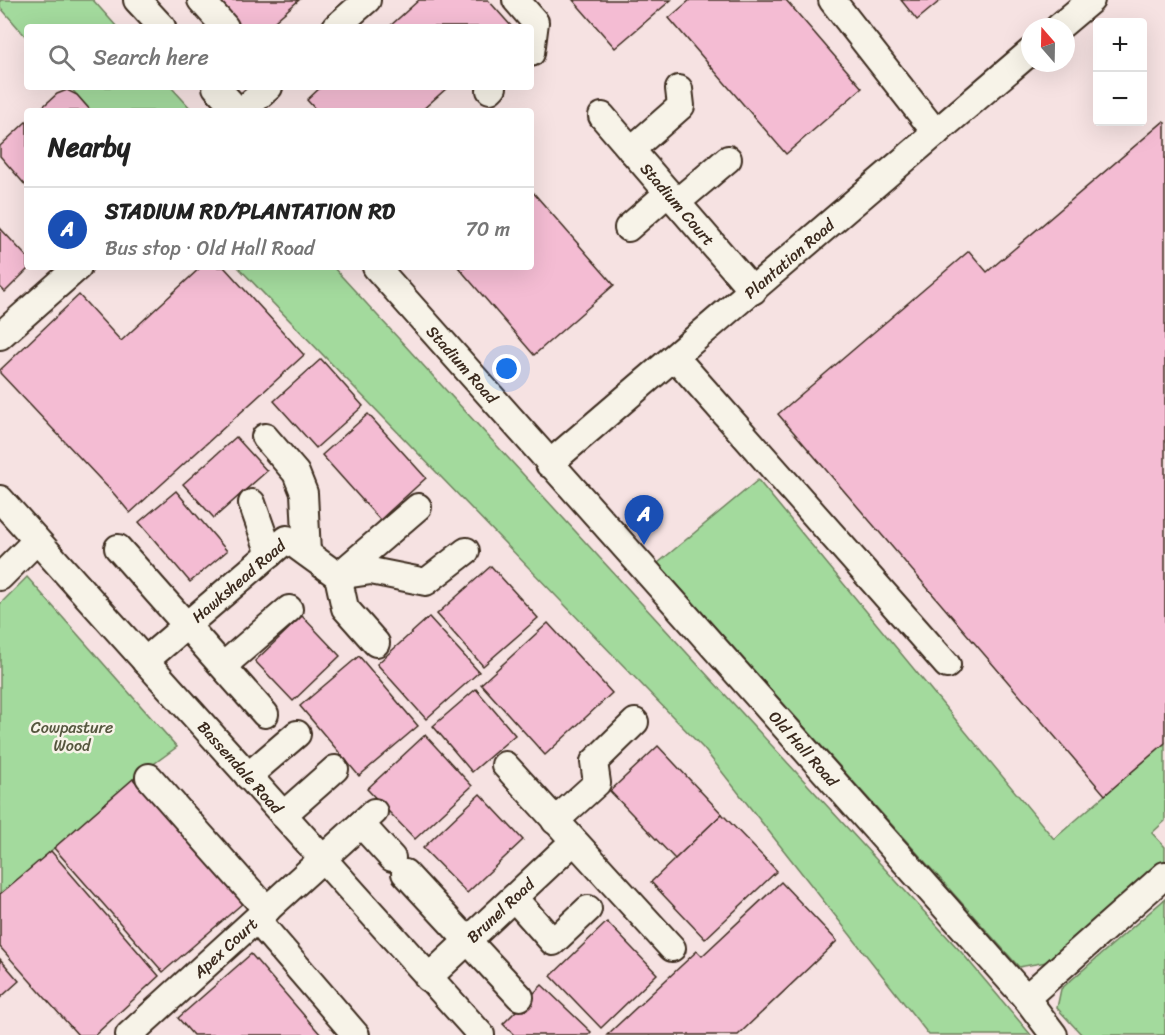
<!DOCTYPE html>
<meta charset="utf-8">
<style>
body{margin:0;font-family:Sriracha,sans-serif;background:#f2f2f2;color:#222}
.controls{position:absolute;right:18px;top:18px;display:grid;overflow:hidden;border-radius:6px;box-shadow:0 6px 24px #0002}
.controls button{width:54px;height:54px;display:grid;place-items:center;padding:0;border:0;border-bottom:2px solid #e0e0e0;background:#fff;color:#222;font:30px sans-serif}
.compass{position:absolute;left:1021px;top:18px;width:54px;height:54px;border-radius:50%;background:#fff;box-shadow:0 6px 24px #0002;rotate:340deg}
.you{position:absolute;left:507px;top:369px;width:21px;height:21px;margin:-15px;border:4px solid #fff;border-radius:50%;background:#1a73e8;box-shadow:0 0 0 9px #1a73e833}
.badge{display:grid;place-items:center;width:39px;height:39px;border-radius:50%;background:#1f6fb2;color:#fff;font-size:20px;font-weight:700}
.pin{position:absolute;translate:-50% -50px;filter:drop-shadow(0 2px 3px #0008)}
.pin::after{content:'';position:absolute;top:32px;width:21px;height:18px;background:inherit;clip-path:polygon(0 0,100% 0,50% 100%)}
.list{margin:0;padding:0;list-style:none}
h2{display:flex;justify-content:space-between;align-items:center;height:78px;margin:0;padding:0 24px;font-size:26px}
h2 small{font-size:20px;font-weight:400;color:#767676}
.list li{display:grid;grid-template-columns:39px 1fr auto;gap:18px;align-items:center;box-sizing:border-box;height:84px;padding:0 24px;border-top:2px solid #e0e0e0}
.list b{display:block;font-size:22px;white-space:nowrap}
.list p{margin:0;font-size:20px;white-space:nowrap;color:#767676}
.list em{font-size:20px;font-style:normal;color:#767676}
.icon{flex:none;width:33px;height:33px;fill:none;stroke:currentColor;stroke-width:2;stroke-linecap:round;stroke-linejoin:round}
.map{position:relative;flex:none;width:1165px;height:1035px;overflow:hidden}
.search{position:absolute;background:#fff;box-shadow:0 6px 24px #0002;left:24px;top:24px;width:510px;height:66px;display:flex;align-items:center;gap:15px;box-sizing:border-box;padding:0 21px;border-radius:6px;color:#767676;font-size:22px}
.panel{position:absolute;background:#fff;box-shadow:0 6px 24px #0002;left:24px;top:108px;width:510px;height:162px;border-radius:6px}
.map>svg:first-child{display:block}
</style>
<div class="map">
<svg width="1165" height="1035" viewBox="0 0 1165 1035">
<rect width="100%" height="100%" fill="#f6e2e2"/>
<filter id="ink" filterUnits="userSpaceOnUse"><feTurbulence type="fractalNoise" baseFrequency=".0167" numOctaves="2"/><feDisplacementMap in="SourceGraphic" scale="12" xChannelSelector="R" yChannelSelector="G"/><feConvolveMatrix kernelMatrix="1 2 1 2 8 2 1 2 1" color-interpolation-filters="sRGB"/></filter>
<g filter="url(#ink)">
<g fill="#a3da9d" stroke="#6f825e" stroke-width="1.5">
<polygon points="0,0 93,0 117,27 27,27 27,38 0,7"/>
<polygon points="70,87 171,87 193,111 91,111"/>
<polygon points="238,267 333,267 962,953 1031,1035 929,1035 704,749"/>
<polygon points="758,480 1054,839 1165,743 1165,821 1152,833 1165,847 1165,862 1052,961 1019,967 658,563"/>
<polygon points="27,577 177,747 133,779 54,848 0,898 0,604"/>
<polygon points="1165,899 1165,1035 1082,1035 1057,1008 1061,989"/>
</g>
<g fill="#f4bcd3" stroke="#3b2a1e" stroke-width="1.5">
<polygon points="217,0 299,0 268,27 241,27"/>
<polygon points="419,0 488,0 512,27 389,27"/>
<polygon points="573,0 671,0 615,48"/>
<polygon points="690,0 786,0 862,88 786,154 669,18"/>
<polygon points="901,0 941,0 917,20"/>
<polygon points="321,87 448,87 421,111 317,111 307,100"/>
<polygon points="67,90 77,95 91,111 38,111 57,94"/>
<polygon points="27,121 27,187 0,156 0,146"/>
<polygon points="1163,122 1165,123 1165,743 1105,795 778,414 969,251 987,272"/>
<polygon points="531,190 614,285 534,355 458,267 531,267"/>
<polygon points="0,228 27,257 27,267 30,267 5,292 0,287"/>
<polygon points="201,267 224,267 304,355 130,513 115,495 0,373 0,370 79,295 121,341"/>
<polygon points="321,359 363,406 316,448 274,401"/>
<polygon points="368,414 426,478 380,520 322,455"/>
<polygon points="236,437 267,471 214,518 183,484"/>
<polygon points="176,491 227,551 190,582 139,522"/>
<polygon points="491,566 538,618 483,666 437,614"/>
<polygon points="302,616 340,656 293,701 255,661"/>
<polygon points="429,617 479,672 426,719 377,664"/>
<polygon points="548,623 612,693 545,755 481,684"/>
<polygon points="359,656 418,726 359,776 300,706"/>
<polygon points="476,689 515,735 472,772 433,726"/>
<polygon points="425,735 472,786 415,839 367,789"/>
<polygon points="658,746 722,814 675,859 610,791"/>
<polygon points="133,779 243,903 163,972 54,848"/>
<polygon points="480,794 523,840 467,893 423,848"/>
<polygon points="722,814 777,871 705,939 651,882"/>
<polygon points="51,851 159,976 95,1035 78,1035 0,947 0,894"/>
<polygon points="781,882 837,941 738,1035 607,1035 697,951 702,956"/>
<polygon points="607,922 657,974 601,1028 551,976"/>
<polygon points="251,954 321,1035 193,1035 178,1018"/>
<polygon points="0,959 19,981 0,998"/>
<polygon points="542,985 591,1032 588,1035 514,1035 503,1024"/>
</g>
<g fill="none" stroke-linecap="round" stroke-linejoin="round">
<g stroke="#3b2a1e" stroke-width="30">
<g id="minor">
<polyline points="137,0 162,27"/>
<polyline points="201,0 225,27"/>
<polyline points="516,0 535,22 531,53"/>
<polyline points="832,0 936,133"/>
<polyline points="336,27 367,0"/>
<polyline points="1059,27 1091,0"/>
<polyline points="216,87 238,111"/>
<polyline points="490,90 493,87"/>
<polyline points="242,111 269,87"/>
<path id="s1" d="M602 116 753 291"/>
<polyline points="631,150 681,106 679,89"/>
<polyline points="677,202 728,159"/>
<polyline points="628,228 668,193"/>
<path id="s2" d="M376 267 1026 998 1054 1035"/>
<polyline points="0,336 78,267"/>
<polyline points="675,357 947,665"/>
<polyline points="265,437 296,473 304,493 307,553"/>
<path id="s3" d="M549 464 1030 52"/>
<path id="s4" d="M0 499 481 1035"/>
<polyline points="252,503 270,554"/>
<polyline points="118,548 265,714"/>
<polyline points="0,577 36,541"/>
<polyline points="376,643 345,608 338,576 418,507"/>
<path id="s5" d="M145 661 287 539 338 576 371 571 426 582 466 551"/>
<polyline points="223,666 289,609"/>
<polyline points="505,765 672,948"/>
<polyline points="248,776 297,734"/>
<polyline points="149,777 267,910"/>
<polyline points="283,815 335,769"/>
<polyline points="555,821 597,783 594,762 635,722"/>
<polyline points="361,824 392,858"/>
<polyline points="405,873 520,997"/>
<polyline points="514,898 553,942 588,909"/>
<polyline points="257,920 356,1035"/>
<path id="s6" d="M428 978 573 842"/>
<polyline points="1026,998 1165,875"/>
<path id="s7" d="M129 1035 374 812"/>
</g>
</g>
<use href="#minor" stroke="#f7f3e8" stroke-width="26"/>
</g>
</g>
<g text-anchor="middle" stroke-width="5" stroke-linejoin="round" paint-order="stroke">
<g font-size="16" fill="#3b2a1e" stroke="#f7f3e8">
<text dy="6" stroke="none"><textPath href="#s1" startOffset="116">Stadium Court</textPath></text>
<text dy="6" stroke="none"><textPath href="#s3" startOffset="316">Plantation Road</textPath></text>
<text dy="6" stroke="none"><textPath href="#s2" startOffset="130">Stadium Road</textPath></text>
<text dy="6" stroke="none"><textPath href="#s5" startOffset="123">Hawkshead Road</textPath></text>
<text dy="6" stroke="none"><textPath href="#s2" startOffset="644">Old Hall Road</textPath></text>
<text dy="6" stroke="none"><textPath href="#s4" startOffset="360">Bassendale Road</textPath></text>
<text dy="6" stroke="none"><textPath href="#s6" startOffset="99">Brunel Road</textPath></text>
<text dy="6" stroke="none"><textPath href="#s7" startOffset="130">Apex Court</textPath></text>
</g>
<g font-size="16" fill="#55563e" stroke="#f7f3e8">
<text x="72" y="733">Cowpasture<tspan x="72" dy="18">Wood</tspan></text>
</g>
</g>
</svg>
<div class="controls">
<button>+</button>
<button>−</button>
</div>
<svg class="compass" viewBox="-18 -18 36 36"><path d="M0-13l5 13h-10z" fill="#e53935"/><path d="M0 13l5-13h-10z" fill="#767676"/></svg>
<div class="you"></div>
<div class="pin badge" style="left:644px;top:545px;background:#1a4fb4">A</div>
<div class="search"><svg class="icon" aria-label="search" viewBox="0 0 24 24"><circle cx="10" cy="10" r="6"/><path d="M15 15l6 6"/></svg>Search here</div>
<section class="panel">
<h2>Nearby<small></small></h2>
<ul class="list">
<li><span class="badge" style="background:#1a4fb4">A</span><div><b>STADIUM RD/PLANTATION RD</b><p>Bus stop · Old Hall Road</p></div><em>70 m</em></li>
</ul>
</section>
</div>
